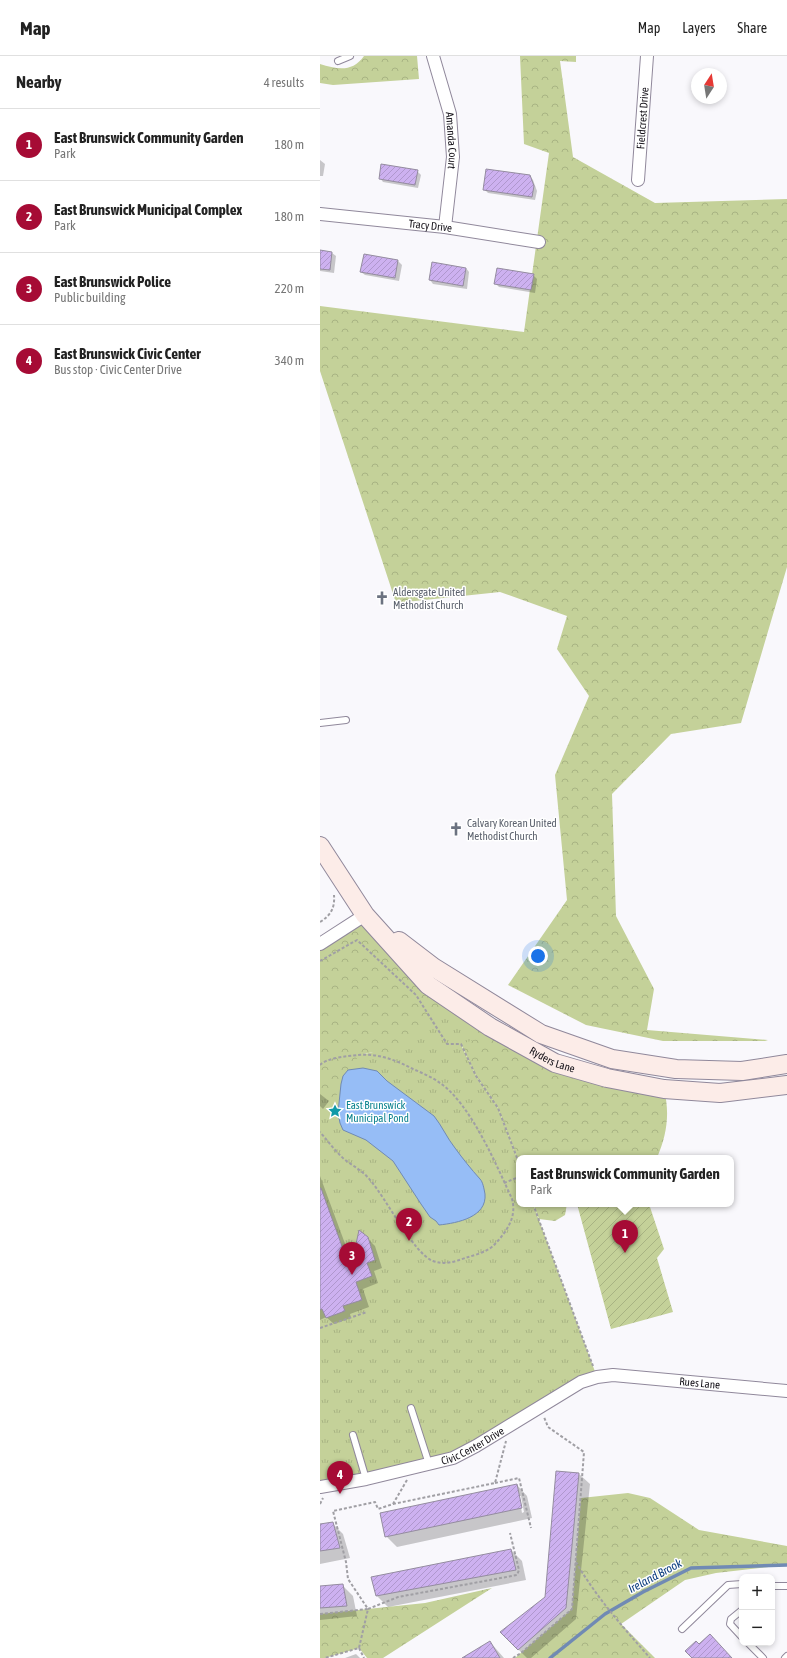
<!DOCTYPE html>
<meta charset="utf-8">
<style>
body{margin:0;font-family:"Asap Condensed",sans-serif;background:#f6f6f6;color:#222}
.controls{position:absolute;right:12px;bottom:12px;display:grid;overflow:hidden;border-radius:8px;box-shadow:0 2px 6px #0003}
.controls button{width:36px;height:36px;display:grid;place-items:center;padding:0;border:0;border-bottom:1px solid #e0e0e0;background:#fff;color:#222;font:20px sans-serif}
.compass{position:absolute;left:371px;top:12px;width:36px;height:36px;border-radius:50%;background:#fff;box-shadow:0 2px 6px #0003;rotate:12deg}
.you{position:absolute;left:218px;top:900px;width:14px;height:14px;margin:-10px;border:3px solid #fff;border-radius:50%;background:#1a73e8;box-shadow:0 0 0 6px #1a73e833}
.badge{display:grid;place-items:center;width:26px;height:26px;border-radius:50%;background:#a60b35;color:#fff;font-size:13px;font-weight:700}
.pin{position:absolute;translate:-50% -33px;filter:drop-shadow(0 1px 2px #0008)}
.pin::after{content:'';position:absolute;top:21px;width:14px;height:12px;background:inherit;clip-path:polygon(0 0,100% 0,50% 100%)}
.popup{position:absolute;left:196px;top:1099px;width:218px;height:52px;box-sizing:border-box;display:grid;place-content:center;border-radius:8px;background:#fff;filter:drop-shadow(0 1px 3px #0005);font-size:13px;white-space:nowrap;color:#767676}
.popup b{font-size:15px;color:#222}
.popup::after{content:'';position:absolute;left:50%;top:100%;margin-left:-8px;border:8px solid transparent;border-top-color:#fff}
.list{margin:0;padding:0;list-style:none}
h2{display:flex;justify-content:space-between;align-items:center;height:52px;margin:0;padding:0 16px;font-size:17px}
h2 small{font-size:13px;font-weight:400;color:#767676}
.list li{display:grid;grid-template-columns:26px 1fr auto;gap:12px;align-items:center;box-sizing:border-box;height:72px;padding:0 16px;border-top:1px solid #e0e0e0}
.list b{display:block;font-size:15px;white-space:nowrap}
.list p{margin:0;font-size:13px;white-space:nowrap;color:#767676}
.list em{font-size:13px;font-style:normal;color:#767676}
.map{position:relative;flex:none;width:467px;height:1602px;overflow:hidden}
header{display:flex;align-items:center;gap:24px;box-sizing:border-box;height:56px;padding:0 20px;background:#fff;border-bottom:1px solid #e0e0e0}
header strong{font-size:19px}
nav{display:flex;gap:22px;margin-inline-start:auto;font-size:14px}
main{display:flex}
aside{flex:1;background:#fff}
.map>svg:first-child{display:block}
</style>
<header>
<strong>Map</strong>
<nav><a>Map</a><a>Layers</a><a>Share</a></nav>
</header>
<main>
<aside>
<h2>Nearby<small>4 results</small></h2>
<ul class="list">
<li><span class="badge">1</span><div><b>East Brunswick Community Garden</b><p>Park</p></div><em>180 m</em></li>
<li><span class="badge">2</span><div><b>East Brunswick Municipal Complex</b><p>Park</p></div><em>180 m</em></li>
<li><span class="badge">3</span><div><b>East Brunswick Police</b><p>Public building</p></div><em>220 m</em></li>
<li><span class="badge">4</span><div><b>East Brunswick Civic Center</b><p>Bus stop · Civic Center Drive</p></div><em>340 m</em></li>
</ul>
</aside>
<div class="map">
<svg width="467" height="1602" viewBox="0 0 467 1602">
<defs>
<pattern id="grass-tufts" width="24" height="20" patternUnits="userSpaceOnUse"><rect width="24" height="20" fill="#c4d199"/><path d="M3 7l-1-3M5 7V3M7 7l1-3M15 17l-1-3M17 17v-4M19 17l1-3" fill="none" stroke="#a8b383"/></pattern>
<pattern id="forest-crowns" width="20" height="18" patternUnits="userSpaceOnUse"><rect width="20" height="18" fill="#c4d199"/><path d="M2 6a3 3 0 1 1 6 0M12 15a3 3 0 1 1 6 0" fill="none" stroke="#a8b383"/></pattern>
<pattern id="garden-furrows" width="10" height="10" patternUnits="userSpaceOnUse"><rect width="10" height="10" fill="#c4d199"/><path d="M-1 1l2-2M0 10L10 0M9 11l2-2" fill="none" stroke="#a8b383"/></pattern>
<pattern id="building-hatch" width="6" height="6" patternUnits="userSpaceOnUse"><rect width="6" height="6" fill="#cdb1f0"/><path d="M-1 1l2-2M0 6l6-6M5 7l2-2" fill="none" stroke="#af97cd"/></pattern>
</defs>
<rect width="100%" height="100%" fill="#f9f8fc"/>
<polygon fill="url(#grass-tufts)" points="132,945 189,981 141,989 156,1020 178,1052 199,1107 199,1148 213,1148 277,1321 156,1390 0,1431 0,1009 53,996"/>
<g fill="url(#forest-crowns)">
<path d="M44 0H97L99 23 13 29 0 27V8C17 13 32 17 44 0Z"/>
<polygon points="200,0 256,0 256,6 240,5 253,101 335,147 467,143 467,511 421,667 351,678 292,738 296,860 334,933 327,974 448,984 445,985 343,985 266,969 188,929 247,844 235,719 269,640 237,593 247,560 180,536 76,547 0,315 0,250 204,276 229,97 204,88"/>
<polygon points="45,859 132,945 113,967 66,998 53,996 44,998 36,1003 23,1020 20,1037 8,1043 0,1037 0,888"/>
<path d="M164 981H189L235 1007 344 1033C350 1058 347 1078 337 1102H199V1107L178 1052 156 1020 141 988Z"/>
<polygon points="213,1148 247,1148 245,1159 235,1165 219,1163"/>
<polygon points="308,1437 330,1442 379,1474 467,1490 467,1509 396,1517 365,1524 301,1568 335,1602 195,1602 252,1553 261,1442"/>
<polygon points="172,1532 63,1602 47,1602 39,1592 5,1602 0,1602 0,1558 105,1547"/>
</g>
<polygon fill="url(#garden-furrows)" points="257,1148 329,1148 344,1193 337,1202 353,1256 291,1273"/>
<path fill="#96bdf6" stroke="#708ab4" d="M43 1012 57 1015 67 1025 114 1060C122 1070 127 1082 135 1092 143 1103 151 1113 160 1123 163 1126 164 1133 165 1138 167 1161 138 1167 119 1169L116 1165 110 1161 101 1148 73 1105 46 1084 23 1074 20 1067 18 1057 21 1028 23 1020 28 1014Z"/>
<g fill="#0003" fill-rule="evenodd">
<polygon points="0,104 5,108 3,120 0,120"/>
<polygon points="97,115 101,119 98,132 63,126 60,122"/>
<polygon points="210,120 213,124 217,135 215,144 168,137 164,133"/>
<polygon points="0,195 12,197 16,200 14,217 0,215"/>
<polygon points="44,199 78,205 82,209 79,225 45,219 41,216"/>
<polygon points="146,212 149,216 147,233 113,228 110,224"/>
<polygon points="213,219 217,223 215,237 179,231 175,227"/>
<polygon points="0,1038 9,1045 3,1053 0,1050"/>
<polygon points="0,1120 27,1193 47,1182 55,1190 62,1212 54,1215 58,1227 43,1233 49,1251 30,1258 31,1262 14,1268 6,1261 0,1264"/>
<polygon points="259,1418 270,1428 256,1563 211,1602 207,1602 198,1593 226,1542"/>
<path d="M197 1429 207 1440 212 1462 77 1491 66 1480ZM199 1440H201L204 1456 202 1457Z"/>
<polygon points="12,1467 23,1478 30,1502 0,1508 0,1469"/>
<polygon points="191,1494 202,1505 206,1524 68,1551 57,1540"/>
<polygon points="22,1529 33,1540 37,1560 0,1564 0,1531"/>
<polygon points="170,1586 184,1602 144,1602"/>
<polygon points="36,1598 40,1602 25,1602"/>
</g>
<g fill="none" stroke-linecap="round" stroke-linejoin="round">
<polyline stroke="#708ab4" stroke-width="3.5" points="230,1602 285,1558 323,1536 371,1512 467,1509"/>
</g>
<g fill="url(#building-hatch)" stroke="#948c9f">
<polygon points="61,108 98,114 95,129 59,123"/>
<polygon points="166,113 210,119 214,130 212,141 163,134"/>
<polygon points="0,194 12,196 10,214 0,213"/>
<polygon points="44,198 78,204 75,222 40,216"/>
<polygon points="112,206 146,212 143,230 109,224"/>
<polygon points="177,212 214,218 211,234 174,228"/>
<polygon points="0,1132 1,1132 23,1193 36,1188 39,1174 48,1181 55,1204 47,1207 52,1220 36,1226 42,1244 23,1250 25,1255 6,1262 2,1253 0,1254"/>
<polygon points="236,1415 259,1417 246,1552 198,1594 180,1576 225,1541"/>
<polygon points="197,1428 202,1452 65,1481 60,1457"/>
<polygon points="13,1466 20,1492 0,1495 0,1468"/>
<polygon points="191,1493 196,1514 56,1540 51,1521"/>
<polygon points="23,1528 27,1550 0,1552 0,1530"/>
<polygon points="390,1578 412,1602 372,1602 365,1595 376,1585 379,1588"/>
<polygon points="170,1585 180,1602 142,1602"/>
</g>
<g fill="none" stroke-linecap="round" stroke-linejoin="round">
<g stroke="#90889b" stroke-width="8">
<g id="lane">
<polyline points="18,5 30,0"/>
<polyline points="0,667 26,664"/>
<polyline points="91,1352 109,1408"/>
<polyline points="33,1379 46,1423"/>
<polyline points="452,1530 467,1530"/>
<polyline points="422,1554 411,1563 410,1568 422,1581"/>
<polyline points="362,1573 408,1529 422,1528"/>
<polyline points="428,1587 443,1602"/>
<polyline points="465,1602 467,1600"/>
</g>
</g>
<g stroke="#90889b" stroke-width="14">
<g id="street">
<path id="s1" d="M113 0 130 58 133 101 125 171"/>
<path id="s2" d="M318 124 327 0"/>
<path id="s3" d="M0 158 125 171 219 186"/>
<polyline points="0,888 45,859"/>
<path id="s4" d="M0 1431 46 1423 133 1402 156 1390 261 1326 277 1321 293 1319 467 1335"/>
</g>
</g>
<g stroke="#90889b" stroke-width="20">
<g id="secondary">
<path id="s5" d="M0 790 45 859 108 929 170 971 235 1007 287 1022 344 1033 400 1037 467 1029"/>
<polyline points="79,885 113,911 221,978 292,1003 356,1013 422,1015 467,1008"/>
</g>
</g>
<g stroke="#a09fa4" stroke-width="2" stroke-dasharray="3 2" stroke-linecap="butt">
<path d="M0 866C11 859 15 852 14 839"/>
<polyline points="0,905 37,884 96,939 127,988 141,988 156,1020 178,1052 199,1107"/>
<path d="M0 1009C6 1002 28 1000 38 999 57 997 76 1004 93 1013 102 1017 112 1021 120 1027 150 1047 177 1110 192 1143 197 1161 187 1175 175 1188 168 1196 155 1199 145 1202 134 1206 124 1209 113 1205 94 1198 66 1142 50 1124 43 1115 33 1110 24 1103 15 1095 8 1085 0 1076"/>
<polyline points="184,1127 199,1121"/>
<polyline points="213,1148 273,1310"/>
<polyline points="0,1272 47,1256"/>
<polyline points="87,1424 73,1448 58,1453 55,1446 13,1455 26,1506 28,1523 48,1553 78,1541 197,1519 199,1514 190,1477"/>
<polyline points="175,1427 199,1422 211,1472"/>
<polyline points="0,1448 3,1442"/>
<polyline points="73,1448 175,1427 186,1385"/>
<path d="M256 1506C276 1541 303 1571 330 1602"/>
<polyline points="0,1558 48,1553 39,1592 5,1602"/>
<polyline points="39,1592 44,1602"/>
<polyline points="193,1602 201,1597 252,1553 264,1396 228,1371 224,1361"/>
</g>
<use href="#lane" stroke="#fff" stroke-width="6"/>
<use href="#street" stroke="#fff" stroke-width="12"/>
<use href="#secondary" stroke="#fcece8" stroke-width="18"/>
</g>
<defs>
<g id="church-bare" transform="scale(1.08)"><path d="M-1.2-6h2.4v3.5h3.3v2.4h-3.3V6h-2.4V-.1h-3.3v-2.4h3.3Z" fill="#6b7280" stroke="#fff" stroke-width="2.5" paint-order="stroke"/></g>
<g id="sight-bare" transform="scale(1.08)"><path d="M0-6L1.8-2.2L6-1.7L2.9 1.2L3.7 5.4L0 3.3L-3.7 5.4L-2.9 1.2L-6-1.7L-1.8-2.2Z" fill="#0f9aa8" stroke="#fff" stroke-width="2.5" paint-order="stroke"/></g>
</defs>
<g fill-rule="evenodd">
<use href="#church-bare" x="62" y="542"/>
<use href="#church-bare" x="136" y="773"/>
<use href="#sight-bare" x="15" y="1055"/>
</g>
<g text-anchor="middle" stroke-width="3" stroke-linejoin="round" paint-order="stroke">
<g font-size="11" fill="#16131a" stroke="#fff">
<text dy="4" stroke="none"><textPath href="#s2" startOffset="62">Fieldcrest Drive</textPath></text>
<text dy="4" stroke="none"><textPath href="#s1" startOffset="87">Amanda Court</textPath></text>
<text dy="4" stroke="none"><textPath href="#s3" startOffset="111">Tracy Drive</textPath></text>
<text dy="4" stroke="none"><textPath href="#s5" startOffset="322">Ryders Lane</textPath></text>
<text dy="4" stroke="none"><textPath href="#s4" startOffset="405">Rues Lane</textPath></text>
<text dy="4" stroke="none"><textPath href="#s4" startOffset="159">Civic Center Drive</textPath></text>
</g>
<g font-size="11" fill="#5b616d" stroke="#fff" text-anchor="start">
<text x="73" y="540">Aldersgate United<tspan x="73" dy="13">Methodist Church</tspan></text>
<text x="147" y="771">Calvary Korean United<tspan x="147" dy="13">Methodist Church</tspan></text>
</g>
<g font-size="11" fill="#0d838f" stroke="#fff" text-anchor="start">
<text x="26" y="1053">East Brunswick<tspan x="26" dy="13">Municipal Pond</tspan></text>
</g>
<g font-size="12" font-style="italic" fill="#0b3d7e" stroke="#fff">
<text transform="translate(335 1520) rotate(-28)" y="4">Ireland Brook</text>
</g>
</g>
</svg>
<div class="controls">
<button>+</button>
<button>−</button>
</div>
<svg class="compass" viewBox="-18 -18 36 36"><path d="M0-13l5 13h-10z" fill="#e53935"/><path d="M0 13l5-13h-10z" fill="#767676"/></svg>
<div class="you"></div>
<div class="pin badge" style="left:305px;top:1197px">1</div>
<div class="popup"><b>East Brunswick Community Garden</b>Park</div>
<div class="pin badge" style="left:89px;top:1185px">2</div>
<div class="pin badge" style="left:32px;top:1219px">3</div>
<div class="pin badge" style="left:20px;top:1438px">4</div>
</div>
</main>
